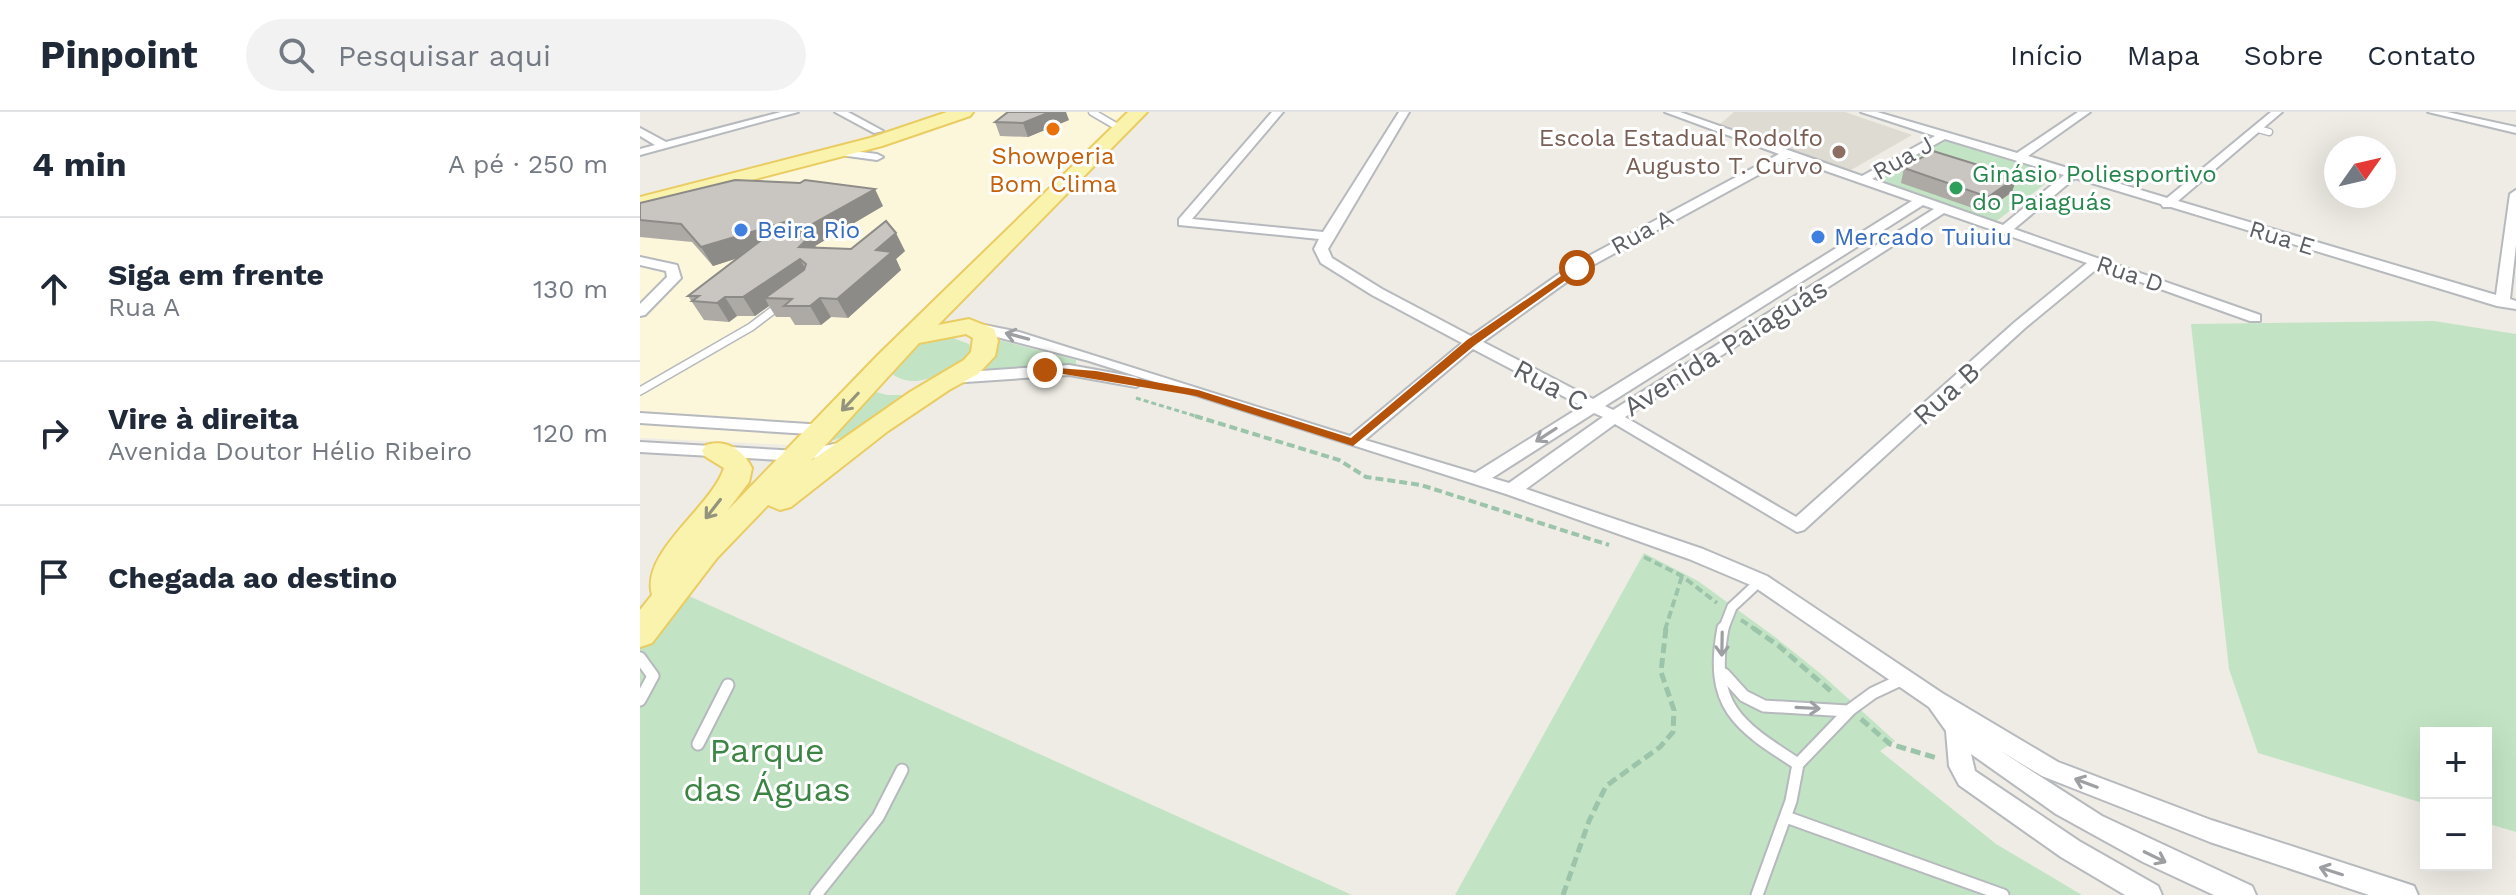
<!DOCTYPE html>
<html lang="pt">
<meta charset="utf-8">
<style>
body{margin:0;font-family:"Work Sans",sans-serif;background:#f2f2f3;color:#1f2937}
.controls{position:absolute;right:24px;bottom:24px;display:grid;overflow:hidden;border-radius:0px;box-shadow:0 8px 32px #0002}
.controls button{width:72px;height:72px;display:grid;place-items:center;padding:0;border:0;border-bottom:2px solid #e0e1e3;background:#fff;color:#1f2937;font:40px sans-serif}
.compass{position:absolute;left:1684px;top:24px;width:72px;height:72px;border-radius:50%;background:#fff;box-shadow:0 8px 32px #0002;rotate:56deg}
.stop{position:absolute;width:24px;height:24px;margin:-18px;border:6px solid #b45309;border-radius:50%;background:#fff}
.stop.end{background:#b45309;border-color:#fff;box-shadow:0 2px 8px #0008}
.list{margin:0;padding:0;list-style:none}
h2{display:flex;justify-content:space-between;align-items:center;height:104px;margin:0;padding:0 32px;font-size:34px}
h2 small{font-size:26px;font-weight:400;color:#747a83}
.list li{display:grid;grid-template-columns:52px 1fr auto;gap:24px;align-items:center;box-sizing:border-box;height:144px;padding:0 32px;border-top:2px solid #e0e1e3}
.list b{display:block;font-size:30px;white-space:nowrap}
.list p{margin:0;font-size:26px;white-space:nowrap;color:#747a83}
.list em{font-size:26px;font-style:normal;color:#747a83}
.icon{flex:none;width:44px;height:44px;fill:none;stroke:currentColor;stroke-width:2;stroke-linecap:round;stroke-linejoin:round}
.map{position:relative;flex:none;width:1876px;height:783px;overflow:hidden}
header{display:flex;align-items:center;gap:48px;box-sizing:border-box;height:112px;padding:0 40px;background:#fff;border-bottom:2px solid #e0e1e3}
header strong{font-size:38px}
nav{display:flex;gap:44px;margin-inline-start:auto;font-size:28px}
.search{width:560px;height:72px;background:#f2f2f3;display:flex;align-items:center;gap:20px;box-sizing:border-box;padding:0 28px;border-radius:44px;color:#747a83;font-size:30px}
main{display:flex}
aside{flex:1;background:#fff}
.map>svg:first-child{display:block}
</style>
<header>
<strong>Pinpoint</strong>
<div class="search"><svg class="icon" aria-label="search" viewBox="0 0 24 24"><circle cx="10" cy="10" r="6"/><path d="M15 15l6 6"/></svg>Pesquisar aqui</div>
<nav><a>Início</a><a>Mapa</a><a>Sobre</a><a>Contato</a></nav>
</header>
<main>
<aside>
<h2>4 min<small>A pé · 250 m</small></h2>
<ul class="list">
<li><svg class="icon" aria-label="ahead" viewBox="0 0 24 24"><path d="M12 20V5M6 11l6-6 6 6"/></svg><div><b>Siga em frente</b><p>Rua A</p></div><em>130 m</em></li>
<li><svg class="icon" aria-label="right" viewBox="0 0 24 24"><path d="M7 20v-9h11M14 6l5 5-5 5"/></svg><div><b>Vire à direita</b><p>Avenida Doutor Hélio Ribeiro</p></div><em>120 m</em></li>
<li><svg class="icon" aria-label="arrive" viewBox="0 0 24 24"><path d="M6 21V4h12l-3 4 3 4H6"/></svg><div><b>Chegada ao destino</b></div></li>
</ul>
</aside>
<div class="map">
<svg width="1876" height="783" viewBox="0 0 1876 783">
<rect width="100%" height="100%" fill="#eeece4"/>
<polygon fill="#fcf6db" points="332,0 486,0 150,333 0,326 0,94"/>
<polygon fill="#dddbd2" points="1094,0 1205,0 1272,23 1211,58 1204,57 1079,13"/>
<g fill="#c2e4c4">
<polygon points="1302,27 1417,63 1354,111 1230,67"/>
<polygon points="1794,209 1876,222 1876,720 1846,711 1846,621 1786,621 1786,692 1618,641 1589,557 1551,212"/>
<path d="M313 226 329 232 332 243C309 257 277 282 251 261L273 234Z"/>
<polygon points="359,228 436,248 436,252 348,257 345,255 355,242"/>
<polygon points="229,278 247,283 270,283 205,324 186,331"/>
<polygon points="1004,441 1058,469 1135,525 1181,562 1255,629 1240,639 1356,732 1442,783 815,783"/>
<polygon points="49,484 712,783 0,783 0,535"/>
</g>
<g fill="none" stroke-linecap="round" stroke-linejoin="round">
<g stroke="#b6b9bd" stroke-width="9">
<g id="service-far3">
<polyline points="452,0 481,17"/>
<polyline points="1618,17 1629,20"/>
</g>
</g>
<g stroke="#b6b9bd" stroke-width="10">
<polyline id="service-far2" points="0,279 111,215 140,193"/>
</g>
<g stroke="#b6b9bd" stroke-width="13">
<polyline id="service-far1" points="1083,518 1092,495 1120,469"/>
</g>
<g stroke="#b6b9bd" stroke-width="15">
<g id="service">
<path d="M1083 516C1068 595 1099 614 1158 652"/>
<polyline points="0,546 13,564 0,588"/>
<polyline points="1084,562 1104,584 1124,594 1208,599"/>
<polyline points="58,632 88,573"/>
<polyline points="1146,705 1363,783"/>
<polyline points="176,783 238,705 262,658"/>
<polyline points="1117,783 1151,689 1158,652 1211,597 1233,581 1265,566"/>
</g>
</g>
<g stroke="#b6b9bd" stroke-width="4">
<g id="minor">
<polygon points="141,0 158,0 0,43 0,37 15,33 0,24 0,16 26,30"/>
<polygon points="195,0 208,0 243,19 234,21"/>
<path d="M632 0H643L552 107 683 120 759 0H769L688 137 692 146 742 177 831 224 932 153 1139 42 1025 0H1040L1222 64 1295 24 1221 0H1237L1377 41 1438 0H1450L1388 44 1527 86 1631 0H1642L1538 89 1856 183 1870 82 1876 78V133L1870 187 1876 189V197L1857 194 1531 95H1523L1521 92 1435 66 1374 117 1620 203V209H1610L1459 155 1385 216 1164 418 1157 420 975 312 886 377 1063 437 1127 464 1302 581 1418 650 1571 708 1765 771 1774 774 1778 783H1729L1570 730 1402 664 1359 638 1462 704 1612 774 1616 783H1574L1503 750 1416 702 1331 642 1335 659 1439 729 1518 774 1522 783H1485L1421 745 1319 673 1309 654 1306 619 1289 595 1113 474 1049 447 866 382 449 249 334 219V213L339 212 379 220 710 324 822 231 732 183 681 151 674 137 679 127 539 113V107ZM1305 27 1424 63 1363 113 1232 67ZM1149 46 1272 89 953 287 843 230 942 159ZM1283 93 1294 97 973 298 965 294ZM1304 101 1447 151 1375 210 1156 405 985 305ZM833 237 942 294 835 361 725 328ZM954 301 963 305 869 371 852 366Z"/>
<polygon points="1788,0 1807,0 1876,15 1876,21"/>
<polygon points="197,37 237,42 243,45 237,48 193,42 193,38"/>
<polygon points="0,145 37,153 41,166 5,203 0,204 0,192 27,165 26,159 0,153"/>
<polygon points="429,253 496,265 504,270 496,275 429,263 311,271 303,266 311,261"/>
<polygon points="0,301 184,313 192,318 184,323 0,311"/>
<polygon points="0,330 159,339 204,330 212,335 210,339 159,349 0,340"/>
</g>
</g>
<g stroke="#e9cc62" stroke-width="4">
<g id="primary">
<polygon points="307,0 333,0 330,4 242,34 0,97 0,85 230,26"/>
<path d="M488 0H507L298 213 329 207 354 217 358 229 355 244 338 262 309 278 248 319 151 395 140 398 128 393 77 446 12 531 0 535V498L12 483C0 440 72 395 84 356L66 345 62 339 66 333C86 327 103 338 112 356L109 370 87 399 238 243ZM326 222 333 226 331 240 324 248 270 280 171 349 279 231Z"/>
</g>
</g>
<polyline stroke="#9cc4aa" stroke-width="3" stroke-dasharray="5 3" stroke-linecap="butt" points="496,286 562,306"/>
<g stroke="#9cc4aa" stroke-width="4" stroke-dasharray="8 4" stroke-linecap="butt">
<polyline points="555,304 699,348 726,365 781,373 969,433"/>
<polyline points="1004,445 1042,464 1077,491"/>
<polyline points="1101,508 1116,518"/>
<polyline points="1025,518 1042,464"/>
</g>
<g stroke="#9cc4aa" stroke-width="5" stroke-dasharray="10 5" stroke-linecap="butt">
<polyline points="1113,516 1139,534 1194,582"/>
<polyline points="1221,607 1250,632 1297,646"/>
<polyline points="923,783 949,709 966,674 1020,635 1033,620 1034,598 1021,560 1026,516"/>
</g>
<use href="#service-far3" stroke="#fff" stroke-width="6"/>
<use href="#service-far2" stroke="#fff" stroke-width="7"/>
<use href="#service-far1" stroke="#fff" stroke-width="9"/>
<use href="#service" stroke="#fff" stroke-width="11"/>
<use href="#minor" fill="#fff" fill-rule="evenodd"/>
<use href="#primary" fill="#faf3ad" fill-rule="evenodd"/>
</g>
<g fill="#adaaa6">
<polygon points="429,8 388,25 360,24 355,10"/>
<polygon points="1264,56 1372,80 1344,100 1261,71"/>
<polygon points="0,91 243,94 175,134 177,136 265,139 256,147 261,158 208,206 191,205 181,213 155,213 150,205 136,205 129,194 115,204 97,204 89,210 64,208 48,184 98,146 73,154 52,130 0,125"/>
</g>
<g fill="#8d8b87">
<polygon points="410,0 426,0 429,8 388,25 383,11"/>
<polygon points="1377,65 1372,80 1344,100 1348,85"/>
<polygon points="235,77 243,94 175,134 180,142 169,153 154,128 73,154 61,135"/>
<polygon points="256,121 265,139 256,147 261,158 208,206 197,187 236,138"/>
<polygon points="160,147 170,166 125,186 129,194 115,204 103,185"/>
<polygon points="85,185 97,204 89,210 77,191"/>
<polygon points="180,186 191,205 181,213 170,194"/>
</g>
<g fill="#c9c6c1" stroke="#8d8b87" stroke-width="2">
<polygon points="368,0 410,0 383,11 355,10"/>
<polygon points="1293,39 1377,65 1348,85 1264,56"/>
<polygon points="95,68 160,71 165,68 235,77 151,124 170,124 159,135 211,137 246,109 256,121 236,138 252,140 197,187 180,186 170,194 144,194 152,187 125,186 164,158 166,152 160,147 103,185 85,185 77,191 52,189 59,184 48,184 145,110 61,135 41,112 0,108 0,91"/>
</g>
<defs><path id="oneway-shaft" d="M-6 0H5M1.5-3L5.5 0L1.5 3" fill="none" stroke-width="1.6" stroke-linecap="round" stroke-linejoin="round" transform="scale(2)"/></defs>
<g stroke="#9d9fa2">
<use href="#oneway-shaft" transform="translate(377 224) rotate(-165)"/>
<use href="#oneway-shaft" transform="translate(906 323) rotate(147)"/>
<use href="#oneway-shaft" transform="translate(1082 532) rotate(91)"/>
<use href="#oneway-shaft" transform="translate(1168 596) rotate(3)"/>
<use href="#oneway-shaft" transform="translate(1446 671) rotate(-159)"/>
<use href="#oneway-shaft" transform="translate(1515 745) rotate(26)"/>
<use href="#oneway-shaft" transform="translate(1691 759) rotate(-162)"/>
</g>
<g stroke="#93937e">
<use href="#oneway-shaft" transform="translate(210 290) rotate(133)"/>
<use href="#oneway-shaft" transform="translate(73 397) rotate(128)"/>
</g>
<polygon fill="#b45309" points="937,153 940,158 835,233 713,334 556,284 399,258 405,255 456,259 558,278 711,326 827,228"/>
<circle fill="#e8710a" stroke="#fff" stroke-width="3" cx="413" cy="17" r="8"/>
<circle fill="#8d6e63" stroke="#fff" stroke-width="3" cx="1199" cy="40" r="8"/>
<circle fill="#2e9e5b" stroke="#fff" stroke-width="3" cx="1316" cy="76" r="8"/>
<g fill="#3f7fe0" stroke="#fff" stroke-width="3">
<circle cx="101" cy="118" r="8"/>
<circle cx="1178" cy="125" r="8"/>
</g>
<g text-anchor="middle" stroke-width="6" stroke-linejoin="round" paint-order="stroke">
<g font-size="24" fill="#785e54" stroke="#fff" text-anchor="end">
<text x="1183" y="34">Escola Estadual Rodolfo<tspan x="1183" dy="28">Augusto T. Curvo</tspan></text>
</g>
<g font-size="24" fill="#c56008" stroke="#fff">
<text x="413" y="52">Showperia<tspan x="413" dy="28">Bom Clima</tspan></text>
</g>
<g font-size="24" fill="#5c5f64" stroke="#fff">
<text transform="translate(1263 46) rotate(-29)" y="8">Rua J</text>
<text transform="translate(1002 120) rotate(-29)" y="8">Rua A</text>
<text transform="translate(1642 126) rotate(17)" y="8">Rua E</text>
<text transform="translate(1490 162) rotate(19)" y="8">Rua D</text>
</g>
<g font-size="24" fill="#27864d" stroke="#fff" text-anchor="start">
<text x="1332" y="70">Ginásio Poliesportivo<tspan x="1332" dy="28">do Paiaguás</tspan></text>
</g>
<g font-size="24" fill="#366cbe" stroke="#fff" text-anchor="start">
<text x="117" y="126">Beira Rio</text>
<text x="1194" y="133">Mercado Tuiuiu</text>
</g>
<g font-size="28" fill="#5c5f64" stroke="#fff">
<text transform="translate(1085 235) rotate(-32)" y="10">Avenida Paiaguás</text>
<text transform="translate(911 273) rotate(28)" y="10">Rua C</text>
<text transform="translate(1306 281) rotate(-42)" y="10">Rua B</text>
</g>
<g font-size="34" fill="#3b8443" stroke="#fff">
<text x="127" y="650">Parque<tspan x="127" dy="39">das Águas</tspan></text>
</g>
</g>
</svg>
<div class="controls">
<button>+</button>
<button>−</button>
</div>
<svg class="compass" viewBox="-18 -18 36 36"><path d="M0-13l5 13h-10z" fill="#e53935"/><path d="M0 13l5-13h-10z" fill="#747a83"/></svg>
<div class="stop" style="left:937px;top:156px"></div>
<div class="stop end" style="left:405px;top:258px"></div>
</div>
</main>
